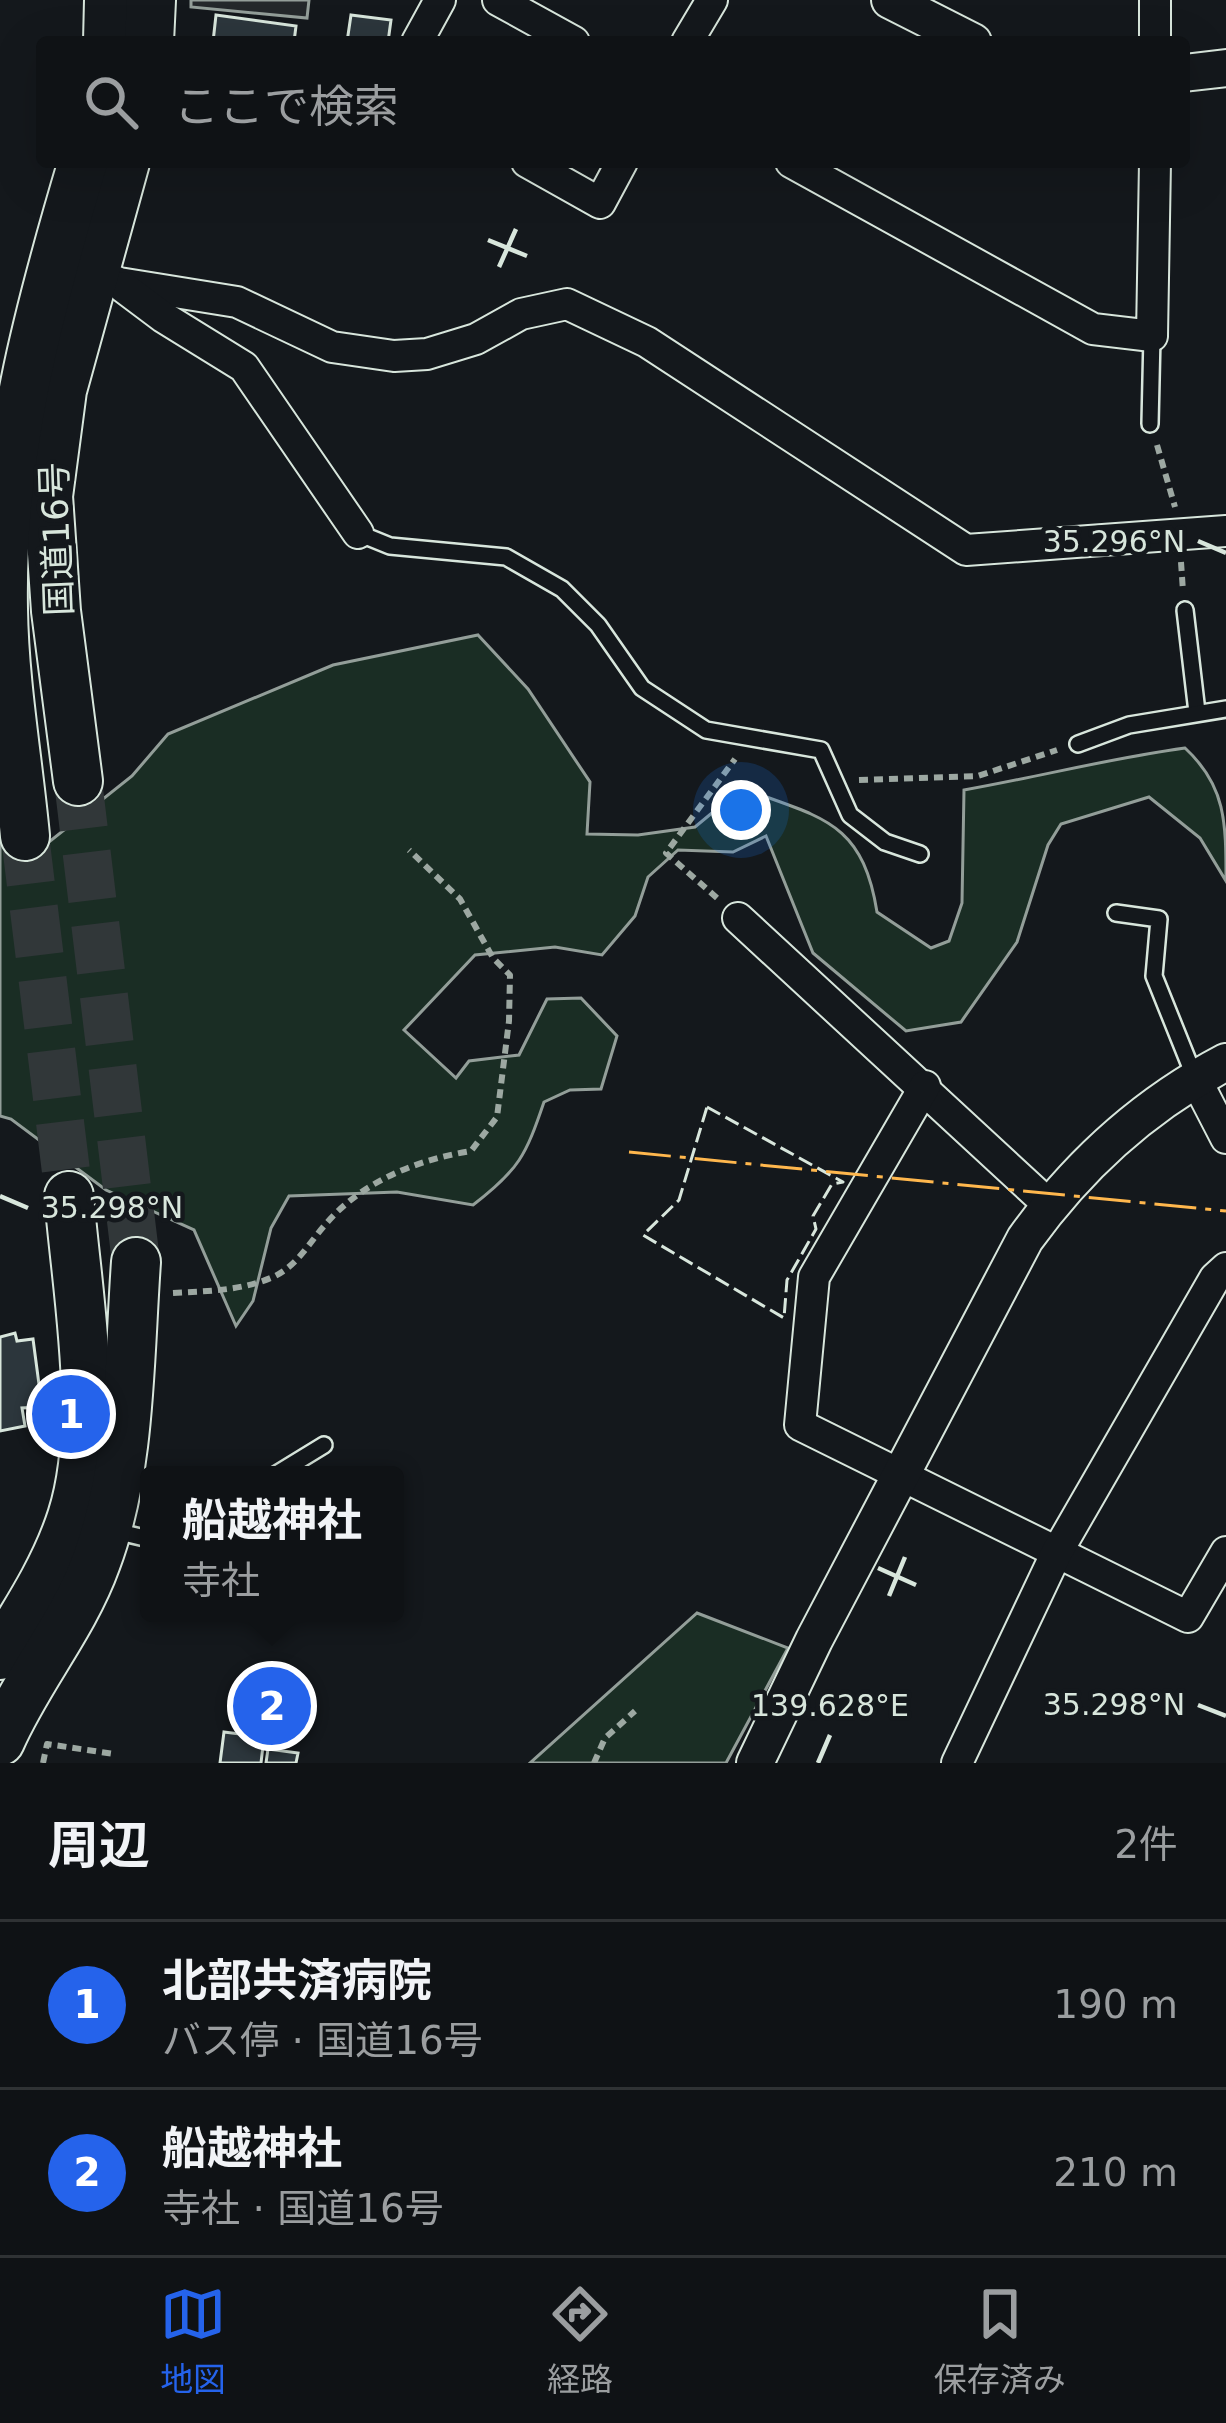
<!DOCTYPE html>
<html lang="ja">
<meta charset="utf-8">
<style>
body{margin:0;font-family:"DejaVu Sans","Noto Sans JP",sans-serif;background:#181b1e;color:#f1f3f6}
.you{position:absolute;left:741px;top:810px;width:42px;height:42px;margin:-30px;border:9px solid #fff;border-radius:50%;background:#1a73e8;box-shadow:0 0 0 18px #1a73e833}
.badge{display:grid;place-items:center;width:78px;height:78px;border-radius:50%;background:#2563eb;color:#fff;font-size:39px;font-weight:700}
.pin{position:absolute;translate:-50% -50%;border:6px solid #fff;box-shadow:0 3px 12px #0006}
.popup{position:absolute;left:140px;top:1466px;width:264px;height:156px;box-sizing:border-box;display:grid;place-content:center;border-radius:12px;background:#0f1215;filter:drop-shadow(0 3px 9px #0005);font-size:39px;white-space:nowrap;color:#9b9ea0}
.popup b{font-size:45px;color:#f1f3f6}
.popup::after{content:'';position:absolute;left:50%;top:100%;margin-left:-24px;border:24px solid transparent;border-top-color:#0f1215}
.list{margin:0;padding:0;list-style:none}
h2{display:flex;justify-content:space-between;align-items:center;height:156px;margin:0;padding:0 48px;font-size:51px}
h2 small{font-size:39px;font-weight:400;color:#9b9ea0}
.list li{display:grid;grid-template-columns:78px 1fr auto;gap:36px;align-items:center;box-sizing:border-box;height:168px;padding:0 48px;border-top:3px solid #2f3234}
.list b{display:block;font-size:45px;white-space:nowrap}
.list p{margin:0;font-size:39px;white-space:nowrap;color:#9b9ea0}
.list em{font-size:39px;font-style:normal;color:#9b9ea0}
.icon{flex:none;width:66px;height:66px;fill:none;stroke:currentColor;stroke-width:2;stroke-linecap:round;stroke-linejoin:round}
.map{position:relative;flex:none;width:1226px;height:1763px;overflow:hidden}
.search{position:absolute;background:#0f1215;box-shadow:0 12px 48px #0002;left:36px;right:36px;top:36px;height:132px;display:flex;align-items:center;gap:30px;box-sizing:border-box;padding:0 42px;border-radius:12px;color:#9b9ea0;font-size:45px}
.sheet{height:492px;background:#0f1215}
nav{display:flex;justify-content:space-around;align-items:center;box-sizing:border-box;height:168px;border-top:3px solid #2f3234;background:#0f1215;font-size:33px;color:#9b9ea0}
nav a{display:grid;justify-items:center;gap:6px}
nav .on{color:#2563eb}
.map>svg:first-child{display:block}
</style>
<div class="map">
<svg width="1226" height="1763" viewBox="0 0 1226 1763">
<rect width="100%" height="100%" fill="#14181c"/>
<g fill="#1a2d24" stroke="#939e99" stroke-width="3">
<path d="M478 635 528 689 590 782 587 834 638 835 695 827 742 788C820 818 862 819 877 912L931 948 949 941 962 903 964 790C1038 777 1111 758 1185 748 1226 786 1226 822 1226 881L1200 838 1149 797 1061 824 1048 845 1017 942 961 1022 906 1031 813 953 766 836 733 852 678 850 648 877 635 916 602 955 555 947 475 955 404 1030 456 1078 469 1061 519 1055 547 999 581 998 617 1036 601 1089 570 1090 544 1102C526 1155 519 1170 473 1205L397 1192 289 1196 271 1228 253 1301 236 1326 194 1230 106 1190 11 1119 0 1116V827L39 850 132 776 168 734 333 665Z"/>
<polygon points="697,1613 788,1648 726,1763 530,1763"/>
</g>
<polygon fill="#24282b" stroke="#939e99" stroke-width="3" points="191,0 309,0 307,18 191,7"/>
<g fill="#2c363c" stroke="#d8e6dc" stroke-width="3">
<polygon points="216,15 296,26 294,42 213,42"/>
<polygon points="351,15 391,20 388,42 347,42"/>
<polygon points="15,1333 17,1341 33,1339 42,1407 22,1408 25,1426 0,1431 0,1337"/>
<polygon points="251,1693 293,1699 288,1737 246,1732"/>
<polygon points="224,1732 264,1737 261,1763 220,1763"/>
<polygon points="268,1749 298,1753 296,1763 266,1763"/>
</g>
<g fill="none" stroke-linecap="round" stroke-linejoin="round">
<g stroke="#313739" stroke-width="48" stroke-dasharray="48 24" stroke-linecap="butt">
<polyline points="78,781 136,1262"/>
<polyline points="25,836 69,1196"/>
</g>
<g stroke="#d8e6dc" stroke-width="20">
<g id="service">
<polyline points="1150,424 1152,336"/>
<polyline points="358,533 390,546 506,557 562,589 598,625 642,688 706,730 821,750 850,815 885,842 920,854"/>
<polyline points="1185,610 1197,712"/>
<polyline points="1078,744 1129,725 1226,709"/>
<polyline points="1116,913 1159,919 1154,976 1195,1078"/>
<polyline points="275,1475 324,1445"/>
<polyline points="111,1530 149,1539"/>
</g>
</g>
<g stroke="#d8e6dc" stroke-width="34">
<g id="minor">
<polyline points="498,0 574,42"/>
<polyline points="1155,0 1155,42"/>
<polyline points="417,42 440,0"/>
<polyline points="687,42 712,0"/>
<polyline points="527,162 600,203 622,162"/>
<polyline points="791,162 1093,329 1152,336 1155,162"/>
<polyline points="82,268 119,283 237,302 332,347 394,356 427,354 476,339 521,314 567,304 647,342 966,550 1226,531"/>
<polyline points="123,287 163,317 244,367 358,533"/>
<polyline points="738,918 1049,1205"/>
<polyline points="1195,1078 1226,1138"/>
<polyline points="925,1086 814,1277 800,1425 1188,1617 1226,1552"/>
<polyline points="957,1763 1057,1552 1215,1278 1226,1268"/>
</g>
</g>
<g stroke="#d8e6dc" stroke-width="40">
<g id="tertiary">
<polyline points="890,0 973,42"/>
<polyline points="1184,73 1226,68"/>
<path d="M755 1763 814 1640 1025 1239C1079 1164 1144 1105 1226 1062"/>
</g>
</g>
<g stroke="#d8e6dc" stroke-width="52">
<g id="trunk">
<polyline points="108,42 109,0"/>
<polyline points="149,42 151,0"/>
<polyline points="78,781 56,611 48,496 62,390 125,162"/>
<path d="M25 836C18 761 4 684 3 609 0 453 39 309 83 162"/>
<path d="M0 1655C27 1611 56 1567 72 1517 102 1423 77 1294 69 1196"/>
<path d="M0 1741C27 1679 73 1626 96 1562 131 1469 129 1360 136 1262"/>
</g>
</g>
<g stroke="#9da8a2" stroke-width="6" stroke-dasharray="9 6" stroke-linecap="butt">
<polyline points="1157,445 1175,507"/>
<polyline points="1181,562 1183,591"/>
<polyline points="859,780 978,776 1057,750"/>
<polyline points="717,898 666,853 735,759"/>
<path d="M173 1293C207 1291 241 1291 273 1277 297 1266 309 1243 325 1225 361 1182 416 1160 471 1151L497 1117 509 1021 510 975 493 958 460 899 409 850"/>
<polyline points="43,1763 47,1744 114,1754"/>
<polyline points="594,1763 605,1738 635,1711"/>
</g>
<use href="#service" stroke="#14181c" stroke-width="15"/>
<use href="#minor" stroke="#14181c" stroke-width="30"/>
<use href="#tertiary" stroke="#14181c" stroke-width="36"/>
<use href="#trunk" stroke="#14181c" stroke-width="48"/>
<polygon stroke="#d8e6dc" stroke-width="3" stroke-dasharray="15 6" stroke-linecap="butt" points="707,1107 843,1182 832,1184 813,1216 816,1229 787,1280 784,1318 643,1235 679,1200"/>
<polyline stroke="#ffb74d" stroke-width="3" stroke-dasharray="42 9 6 9" stroke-linecap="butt" points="629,1152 1226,1211"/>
</g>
<path fill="none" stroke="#d8e6dc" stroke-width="4.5" d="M488 240 527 256M499 267 516 229M1198 541 1226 553M0 1196 28 1208M878 1568 916 1585M889 1596 905 1557M1198 1705 1226 1716M818 1763 830 1735"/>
<g text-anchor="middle" stroke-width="9" stroke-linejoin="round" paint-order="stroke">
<g font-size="36" fill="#d8e6dc" stroke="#14181c">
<text transform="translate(56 539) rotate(-92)" y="13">国道16号</text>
</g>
</g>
<g font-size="30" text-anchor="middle" fill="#d8e6dc" stroke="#14181c" stroke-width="9" stroke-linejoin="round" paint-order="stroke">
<text x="1114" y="552">35.296°N</text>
<text x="112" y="1218">35.298°N</text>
<text x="1114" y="1715">35.298°N</text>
<text x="830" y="1716">139.628°E</text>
</g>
</svg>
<div class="you"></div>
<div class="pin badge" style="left:71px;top:1414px">1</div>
<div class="pin badge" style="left:272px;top:1706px">2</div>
<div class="popup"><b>船越神社</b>寺社</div>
<div class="search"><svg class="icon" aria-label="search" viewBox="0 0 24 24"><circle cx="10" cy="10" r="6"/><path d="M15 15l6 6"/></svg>ここで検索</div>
</div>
<section class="sheet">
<h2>周辺<small>2件</small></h2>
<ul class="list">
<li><span class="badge">1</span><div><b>北部共済病院</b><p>バス停 · 国道16号</p></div><em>190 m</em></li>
<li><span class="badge">2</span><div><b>船越神社</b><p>寺社 · 国道16号</p></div><em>210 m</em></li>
</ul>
</section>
<nav>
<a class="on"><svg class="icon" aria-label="map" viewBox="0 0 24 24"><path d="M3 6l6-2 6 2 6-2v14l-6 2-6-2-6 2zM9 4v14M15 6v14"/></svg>地図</a>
<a><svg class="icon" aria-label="directions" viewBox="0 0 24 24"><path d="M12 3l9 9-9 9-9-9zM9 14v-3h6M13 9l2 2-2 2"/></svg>経路</a>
<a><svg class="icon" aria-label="saved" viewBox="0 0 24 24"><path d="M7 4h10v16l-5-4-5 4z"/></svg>保存済み</a>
</nav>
